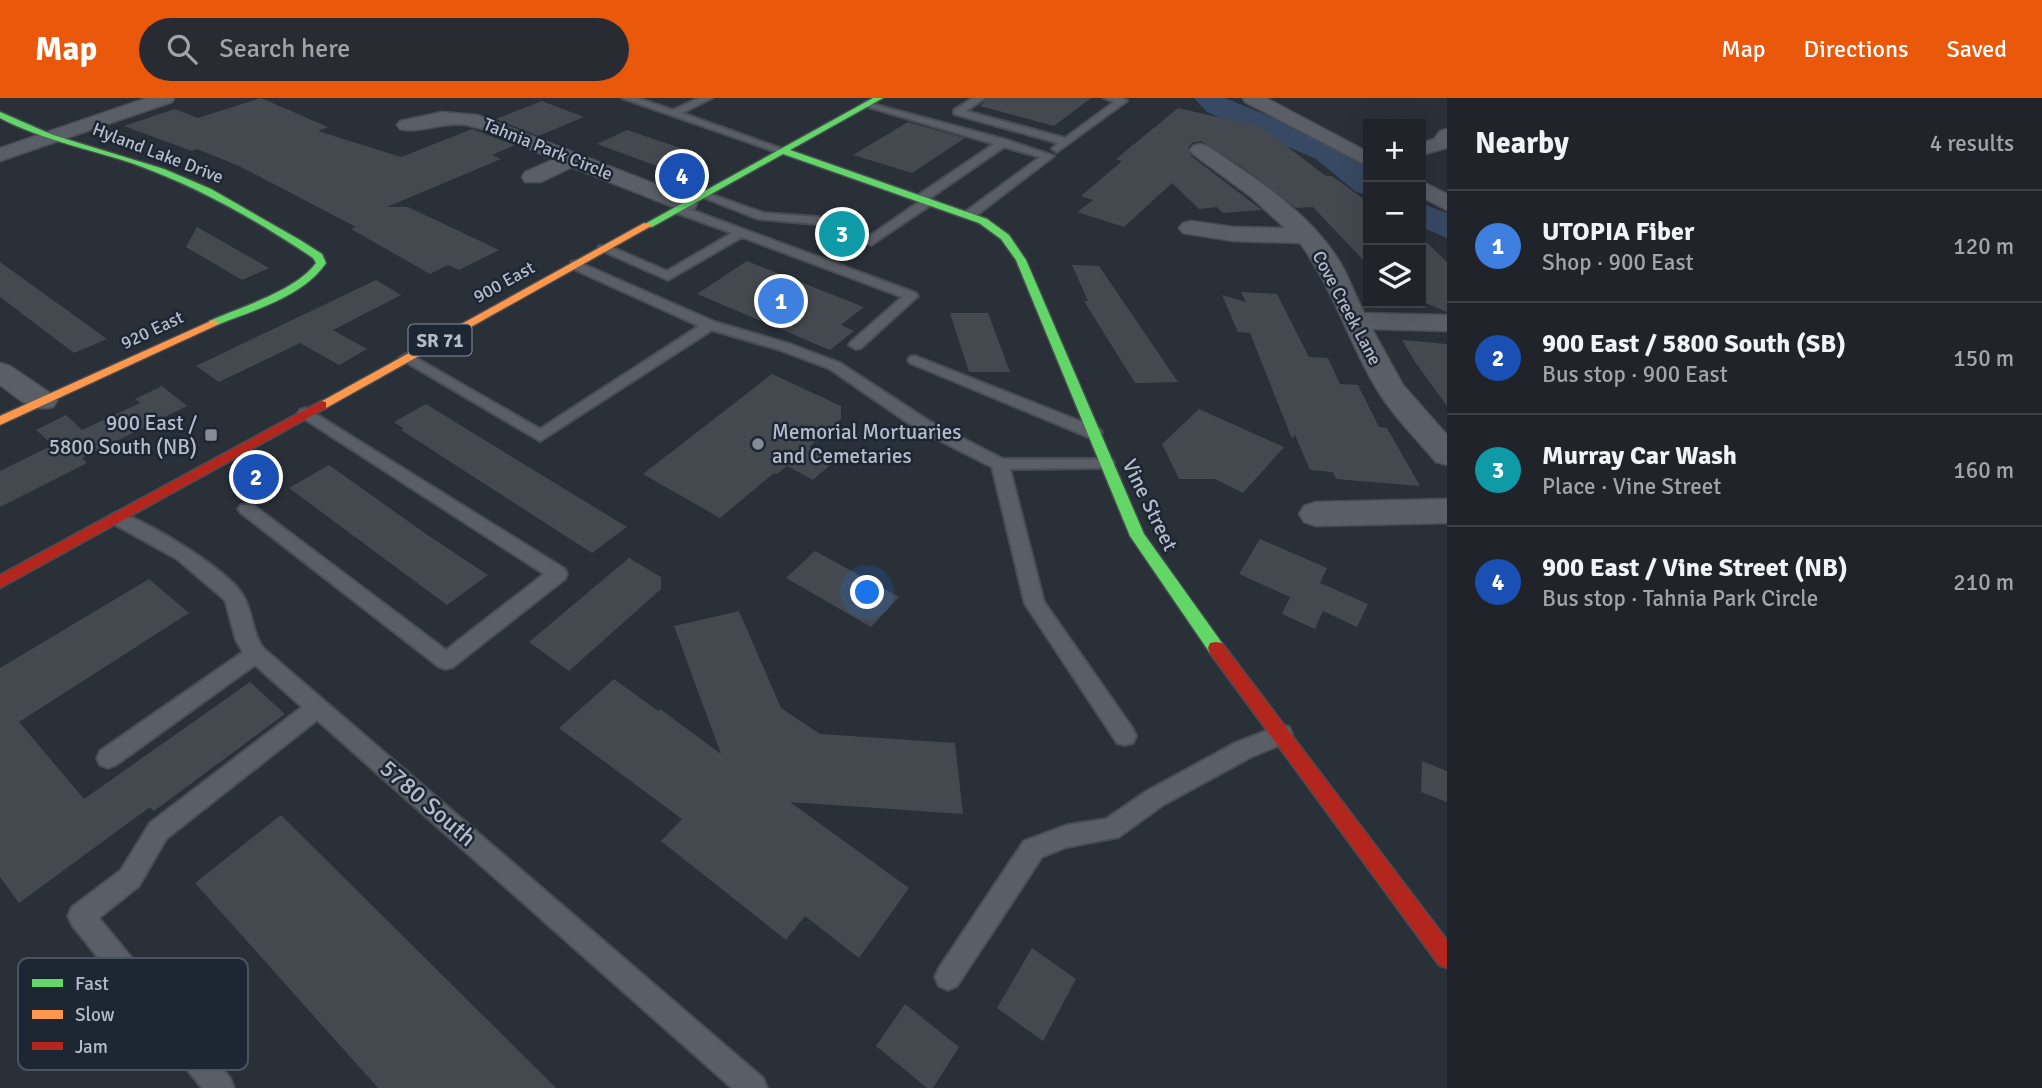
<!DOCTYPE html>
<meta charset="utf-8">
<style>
body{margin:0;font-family:Signika,sans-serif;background:#282c32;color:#f1f3f6}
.controls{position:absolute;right:21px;top:21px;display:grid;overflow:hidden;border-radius:0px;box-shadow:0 7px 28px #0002}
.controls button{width:63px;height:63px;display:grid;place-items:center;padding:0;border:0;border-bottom:2px solid #3d4147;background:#20242a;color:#f1f3f6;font:35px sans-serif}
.you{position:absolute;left:868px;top:495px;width:24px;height:24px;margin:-18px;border:5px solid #fff;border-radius:50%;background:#1a73e8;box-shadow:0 0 0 10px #1a73e833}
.badge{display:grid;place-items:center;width:46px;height:46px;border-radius:50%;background:#ea580c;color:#fff;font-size:23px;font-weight:700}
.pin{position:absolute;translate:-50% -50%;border:4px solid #fff;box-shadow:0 2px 7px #0006}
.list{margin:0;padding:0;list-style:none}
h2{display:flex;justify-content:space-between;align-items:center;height:91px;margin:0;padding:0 28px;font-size:30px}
h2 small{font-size:23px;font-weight:400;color:#a2a4a8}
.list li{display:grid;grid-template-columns:46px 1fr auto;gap:21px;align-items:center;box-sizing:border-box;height:112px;padding:0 28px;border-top:2px solid #3d4147}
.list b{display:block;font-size:26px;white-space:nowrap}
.list p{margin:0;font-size:23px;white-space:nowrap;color:#a2a4a8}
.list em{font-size:23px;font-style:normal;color:#a2a4a8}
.icon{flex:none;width:38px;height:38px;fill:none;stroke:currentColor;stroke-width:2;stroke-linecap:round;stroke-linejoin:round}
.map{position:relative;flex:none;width:1447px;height:990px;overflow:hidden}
header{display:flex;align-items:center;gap:42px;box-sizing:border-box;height:98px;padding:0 35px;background:#ea580c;color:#fff}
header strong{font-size:33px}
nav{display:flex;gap:38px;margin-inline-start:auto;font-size:24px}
.search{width:490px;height:63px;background:#282c32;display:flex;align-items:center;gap:18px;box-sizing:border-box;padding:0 24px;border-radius:38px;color:#a2a4a8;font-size:26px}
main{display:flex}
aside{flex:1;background:#20242a}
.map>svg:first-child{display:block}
</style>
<header>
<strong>Map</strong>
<div class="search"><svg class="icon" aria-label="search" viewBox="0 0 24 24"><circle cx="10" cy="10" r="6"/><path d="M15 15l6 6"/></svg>Search here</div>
<nav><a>Map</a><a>Directions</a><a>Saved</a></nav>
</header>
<main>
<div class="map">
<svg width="1447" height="990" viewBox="0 0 1447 990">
<rect width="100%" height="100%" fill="#2a3038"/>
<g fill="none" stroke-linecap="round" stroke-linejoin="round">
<g fill="#384963" fill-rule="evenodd">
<polygon points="1194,0 1225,0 1338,47 1368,71 1368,97 1356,94 1316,61 1207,14"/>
<polygon points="1421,105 1447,115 1447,140 1421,129"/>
</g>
</g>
<g fill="#444950">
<polygon points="261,0 328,29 318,33 401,59 472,31 515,47 492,57 501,61 387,109 408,109 499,152 459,172 448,167 430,176 351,131 356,129 239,68 197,51 192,53 124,28 175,11 198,20"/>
<polygon points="988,0 1091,0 1054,28 980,8"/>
<polygon points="542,3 584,19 538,38 496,21"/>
<polygon points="1178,10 1261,29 1326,78 1332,78 1368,104 1368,167 1313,109 1296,110 1245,71 1201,43 1192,45 1188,50 1191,58 1262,112 1223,115 1217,109 1199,111 1172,85 1124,129 1077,114 1093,102 1081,98 1122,63 1116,61"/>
<polygon points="908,24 965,40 912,75 853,57"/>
<polygon points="627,32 692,54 662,70 597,46"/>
<polygon points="197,129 269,170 242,182 186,149"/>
<polygon points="1421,139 1447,164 1447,214 1421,203"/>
<polygon points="747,163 864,209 841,227 854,233 830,252 697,196"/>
<polygon points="0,164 107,241 74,255 0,199"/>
<polygon points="1072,167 1099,168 1178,284 1135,285 1084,203 1088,203"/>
<polygon points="376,182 401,197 333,232 367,251 339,267 300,245 219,284 196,268"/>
<polygon points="1241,194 1277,196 1309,259 1328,260 1340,286 1358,287 1379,329 1387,330 1420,388 1336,381 1333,374 1310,372 1295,337 1292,341 1250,235 1238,234 1222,197 1246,204"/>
<polygon points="950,215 988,215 1010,274 969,274"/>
<polygon points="1402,242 1447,246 1447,308 1415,264"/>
<polygon points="772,276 841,308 841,321 809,349 836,362 813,382 787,368 777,376 774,375 720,420 643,376"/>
<polygon points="162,288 187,308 82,360 87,365 0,409 0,373 53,347 36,332 66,317 82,332 140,305 135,301"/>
<polygon points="426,306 491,346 627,429 592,455 401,332 404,331 394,324"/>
<polygon points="1199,311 1284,349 1243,395 1215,381 1179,381 1162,346"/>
<polygon points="329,367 426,436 488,477 447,507 289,390"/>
<polygon points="1260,441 1327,470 1320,485 1368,506 1357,529 1323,513 1315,531 1282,516 1290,499 1239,476"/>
<polygon points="815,453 899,499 871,529 786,480"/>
<polygon points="629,460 661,479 661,491 569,573 529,544"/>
<polygon points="149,481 189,515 19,624 84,701 250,584 285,616 154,713 150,709 19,805 0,779 0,570"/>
<polygon points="739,513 781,610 820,636 955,645 963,716 790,704 909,790 859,860 805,818 786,842 661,743 682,721 559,630 614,581 658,613 660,611 721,656 674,528"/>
<polygon points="1422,663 1447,673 1447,704 1421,694"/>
<polygon points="281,717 556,990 378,990 195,785"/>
<polygon points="1032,850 1076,881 1043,943 997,910"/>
<polygon points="905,906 959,949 933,990 927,990 876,948"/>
</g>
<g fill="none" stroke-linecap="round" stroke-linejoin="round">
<g stroke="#484c53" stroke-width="4">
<g id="lane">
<polygon points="622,0 637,0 673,12 699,0 712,0 682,15 788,53 779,55"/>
<polygon points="973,0 985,0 966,13 1065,40 1114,4 1104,0 1122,0 1127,3 1057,54 1052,51 1058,45 954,16 954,12"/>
<polygon points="865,4 1007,42 1054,58 973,120 965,120 965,114 1040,59 1004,49 930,100 934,103 932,106 871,147 816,126 758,121 697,97 707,95 764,115 818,119 870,138 919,104 915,101 917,98 994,46 865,8"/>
<polygon points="678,107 916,195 918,198 861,250 856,251 849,247 851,244 902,199 742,139 668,182 598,151 599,148 609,148 667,173 732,135 674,114 672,111"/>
<polygon points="576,163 715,224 790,246 840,265 929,323 1003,361 1112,361 1114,365 1106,370 1010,371 1044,504 1133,631 1136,638 1133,645 1125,647 1117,645 1025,506 992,369 917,331 830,271 780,252 712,232 540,343 399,260 406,256 411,257 540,331 699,228 571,170 571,164"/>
<polygon points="915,258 1100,331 1102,335 1094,340 1088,339 910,265 908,262 910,259"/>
<polygon points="306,310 565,471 567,476 565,481 453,569 446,571 439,569 241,415 238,411 241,407 253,407 446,552 544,476 300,318 298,315 300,312"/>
<path d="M116 414C146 422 225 470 242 496 253 512 251 534 263 550L763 980 767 990H732L317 622 166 741 139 788 99 820 230 980 234 990H202L72 827 68 818 72 809 121 772 150 725 302 609 255 567 116 667 108 670 100 667 97 660 100 653 243 554 236 542 225 502 177 461 110 424 107 420Z"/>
<polygon points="1281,627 1289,629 1292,636 1289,643 1251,659 1163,707 1119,739 1067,749 1042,759 957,888 948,892 939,888 935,879 939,870 1024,743 1067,727 1106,721 1147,693 1235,645"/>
</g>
</g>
<g stroke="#484c53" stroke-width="3">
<g id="street">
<polygon points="147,0 174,0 172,4 0,63 0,50"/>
<polygon points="1243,0 1266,0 1368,54 1368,68 1245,4"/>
<path d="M442 14 477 17 694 101 697 106 694 111H678L572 69 541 84H525L522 79 525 74 554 61C529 52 491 31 466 27 444 23 421 36 400 31L397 27 400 23Z"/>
<polygon points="1447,31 1447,50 1421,57 1421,45 1434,41 1440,33"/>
<path d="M1200 46 1207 48C1255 80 1311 115 1341 166 1350 182 1356 199 1364 215L1447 217V233L1372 231 1403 287 1447 337V367L1436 364C1416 340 1391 316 1375 288 1348 242 1332 188 1300 145L1233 143 1183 135 1179 130 1183 125 1191 123 1233 129 1285 130 1250 98 1193 56 1190 52 1193 48Z"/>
<polygon points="1421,83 1447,96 1447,112 1421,99"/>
<path d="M0 265 10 268 53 297 57 303 53 309C31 315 17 299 0 287Z"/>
<polygon points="1447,401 1447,425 1316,428 1304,424 1299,416 1304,408 1316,404"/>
</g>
</g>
<g stroke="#484c53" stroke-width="3">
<g id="fast">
<polygon points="873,0 883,0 790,52 987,121 1009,137 1026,162 1144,436 1222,545 1224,550 1222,555 1210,555 1130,438 1016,162 1001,141 979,125 783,56 652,129 643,127"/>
<path d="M0 14 53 37 164 71 211 91 300 142 322 156 326 165C303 199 254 212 217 227H209V223C240 209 296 193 316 165L313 160C258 123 200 90 137 67 91 51 44 43 0 20Z"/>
</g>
</g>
<g stroke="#484c53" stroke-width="3">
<g id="slow">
<polygon points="644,125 653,127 326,310 321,311 315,307"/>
<polygon points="213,222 219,225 217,227 0,327 0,318"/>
</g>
</g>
<g stroke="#484c53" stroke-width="3">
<g id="jam">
<polygon points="321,303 326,304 326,310 0,490 0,477"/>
<polygon points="1216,544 1222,545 1447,842 1447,870 1439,867 1210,555 1208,550 1210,545"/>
</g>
</g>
<use href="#lane" fill="#5a5e66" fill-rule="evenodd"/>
<use href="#street" fill="#5a5e66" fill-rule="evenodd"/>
<use href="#fast" fill="#63d668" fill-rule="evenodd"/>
<use href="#slow" fill="#ff974d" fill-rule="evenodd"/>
<use href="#jam" fill="#b3261e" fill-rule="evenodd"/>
</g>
<g fill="#848b96" stroke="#1d2633" stroke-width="2.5">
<rect x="204" y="330" width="14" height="14" rx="3.5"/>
<circle cx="758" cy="346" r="7"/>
</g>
<g text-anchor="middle" stroke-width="5" stroke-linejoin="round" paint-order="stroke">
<g font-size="18" fill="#b4bcc9" stroke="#1d2633">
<text transform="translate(548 51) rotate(22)" y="6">Tahnia Park Circle</text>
<text transform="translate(158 55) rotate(21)" y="6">Hyland Lake Drive</text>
<text transform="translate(504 184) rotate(-29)" y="6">900 East</text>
<text transform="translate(1347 210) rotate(62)" y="6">Cove Creek Lane</text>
<text transform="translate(152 232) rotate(-25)" y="6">920 East</text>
</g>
<rect fill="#1d2633" stroke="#878f9c" stroke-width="2" x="408.5" y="226.5" width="63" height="31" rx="5"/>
<g font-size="19" font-weight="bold" fill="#b4bcc9">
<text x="440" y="249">SR 71</text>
</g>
<g font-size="21" fill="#b4bcc9" stroke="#1d2633" text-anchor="end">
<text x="197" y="332">900 East /<tspan x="197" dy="24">5800 South (NB)</tspan></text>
<text x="772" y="341" text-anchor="start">Memorial Mortuaries<tspan x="772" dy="24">and Cemetaries</tspan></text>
</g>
<g font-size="21" fill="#b4bcc9" stroke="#1d2633">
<text transform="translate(1150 407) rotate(64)" y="7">Vine Street</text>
</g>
<g font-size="24" fill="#b4bcc9" stroke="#1d2633">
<text transform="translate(428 705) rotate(41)" y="8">5780 South</text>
</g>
</g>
<rect x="18" y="860" width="230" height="112" rx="10" fill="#1d2633" stroke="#4a5360" stroke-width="2"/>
<rect x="32" y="881" width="31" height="8" fill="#63d668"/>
<rect x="32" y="912" width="31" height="9" fill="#ff974d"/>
<rect x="32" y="944" width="31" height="8" fill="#b3261e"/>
<g font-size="19" fill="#b4bcc9">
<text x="75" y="892">Fast</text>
<text x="75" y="923">Slow</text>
<text x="75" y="955">Jam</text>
</g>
</svg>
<div class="controls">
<button>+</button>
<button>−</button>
<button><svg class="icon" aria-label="layers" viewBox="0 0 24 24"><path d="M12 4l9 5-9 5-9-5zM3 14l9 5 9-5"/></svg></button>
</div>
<div class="you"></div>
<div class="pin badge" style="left:781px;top:203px;background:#3f7fe0">1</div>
<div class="pin badge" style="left:256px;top:379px;background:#1a4fb4">2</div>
<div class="pin badge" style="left:842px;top:136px;background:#0f9aa8">3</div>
<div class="pin badge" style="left:682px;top:78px;background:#1a4fb4">4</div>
</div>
<aside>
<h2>Nearby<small>4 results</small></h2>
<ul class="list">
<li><span class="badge" style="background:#3f7fe0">1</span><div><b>UTOPIA Fiber</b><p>Shop · 900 East</p></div><em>120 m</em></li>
<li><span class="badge" style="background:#1a4fb4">2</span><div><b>900 East / 5800 South (SB)</b><p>Bus stop · 900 East</p></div><em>150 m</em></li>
<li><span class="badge" style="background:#0f9aa8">3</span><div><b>Murray Car Wash</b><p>Place · Vine Street</p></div><em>160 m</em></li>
<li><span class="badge" style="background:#1a4fb4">4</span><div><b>900 East / Vine Street (NB)</b><p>Bus stop · Tahnia Park Circle</p></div><em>210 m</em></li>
</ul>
</aside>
</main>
